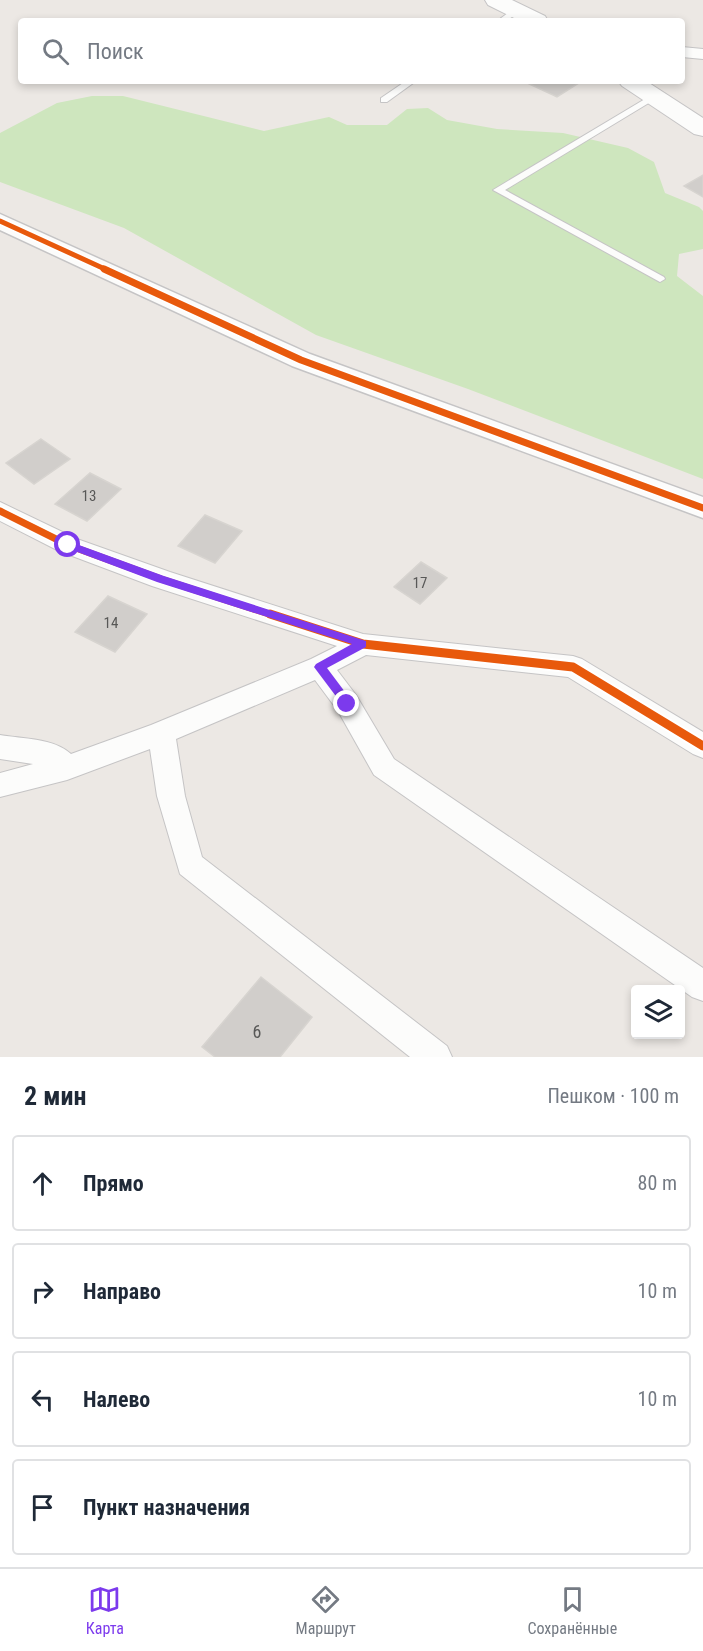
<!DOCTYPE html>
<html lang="ru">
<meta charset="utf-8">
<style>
body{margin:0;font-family:"Roboto Condensed",sans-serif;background:#f2f2f3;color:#1f2937}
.controls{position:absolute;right:18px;bottom:18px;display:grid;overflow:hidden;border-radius:6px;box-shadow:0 3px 9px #0003}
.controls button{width:54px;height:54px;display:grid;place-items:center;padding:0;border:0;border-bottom:2px solid #e0e1e3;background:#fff;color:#1f2937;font:30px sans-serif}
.stop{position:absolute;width:18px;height:18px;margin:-14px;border:4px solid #7c3aed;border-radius:50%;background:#fff}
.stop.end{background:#7c3aed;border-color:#fff;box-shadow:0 2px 6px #0008}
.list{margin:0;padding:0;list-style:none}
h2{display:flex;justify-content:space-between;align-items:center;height:78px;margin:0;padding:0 24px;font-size:26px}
h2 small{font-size:20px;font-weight:400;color:#747a83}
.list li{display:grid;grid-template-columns:39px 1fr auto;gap:18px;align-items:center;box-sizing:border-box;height:96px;margin:0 12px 12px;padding:0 12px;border:2px solid #e0e1e3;border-radius:6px}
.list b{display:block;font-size:22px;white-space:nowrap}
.list em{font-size:20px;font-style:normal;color:#747a83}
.icon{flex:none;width:33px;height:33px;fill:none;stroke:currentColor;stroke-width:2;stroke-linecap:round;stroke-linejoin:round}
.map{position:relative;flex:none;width:703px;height:1057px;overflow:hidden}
.search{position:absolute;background:#fff;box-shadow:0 3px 9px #0003;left:18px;right:18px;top:18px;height:66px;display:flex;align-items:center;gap:15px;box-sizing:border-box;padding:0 21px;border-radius:6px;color:#747a83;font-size:22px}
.sheet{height:510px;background:#fff}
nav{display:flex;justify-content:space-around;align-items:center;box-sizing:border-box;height:84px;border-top:2px solid #e0e1e3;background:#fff;font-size:16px;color:#747a83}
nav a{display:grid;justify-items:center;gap:3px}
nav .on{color:#7c3aed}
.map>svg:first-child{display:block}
</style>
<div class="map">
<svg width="703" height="1057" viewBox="0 0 703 1057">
<rect width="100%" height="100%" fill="#ece8e4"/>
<polygon fill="#cee6be" points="92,96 123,96 264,131 329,117 347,125 387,125 407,109 428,108 447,120 497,129 563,133 628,148 654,162 665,193 699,207 703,211 703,249 679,254 677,276 703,296 703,479 468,389 316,335 124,228 0,182 0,133 57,103"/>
<g fill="#d1cecb" stroke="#d7d4d0" stroke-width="1.5">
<polygon points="523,81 582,81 557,97"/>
<polygon points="703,175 703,197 684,186"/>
<polygon points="41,439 70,459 34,484 6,463"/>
<polygon points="90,473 121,489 87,521 55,504"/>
<polygon points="205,515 242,531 215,563 178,546"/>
<polygon points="421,562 447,578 420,604 394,587"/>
<polygon points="108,596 147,614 115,652 75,632"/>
<polygon points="261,977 312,1017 280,1057 215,1057 202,1047"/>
</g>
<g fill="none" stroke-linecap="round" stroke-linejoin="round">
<g stroke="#c5c4c5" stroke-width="2">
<g id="service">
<polygon points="515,8 522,10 506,21 497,21"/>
<polygon points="406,81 416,81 387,102 381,102 381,98"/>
<polygon points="650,96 657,98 505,190 664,277 665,279 660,282 493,190"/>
</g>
</g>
<g stroke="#c5c4c5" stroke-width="2">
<g id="minor">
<polygon points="682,47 703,49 703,59 682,57"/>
<path d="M0 502 77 539 170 572 363 634 573 656 582 659 703 732V758L693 754 568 677 366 655 337 670 356 695 394 759 703 968V1001L692 997 374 775 338 711 315 680 176 739 185 796 202 857 447 1046 452 1057H410L180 874 157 796 150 749 67 780 0 797V773L33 764 0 759V735C23 739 54 738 71 754L151 725 311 659 337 646 152 586 59 551 0 521Z"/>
</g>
</g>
<g stroke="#c5c4c5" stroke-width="3">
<polygon id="tertiary" points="0,214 310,354 703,497 703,518 292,366 0,230"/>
</g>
<g stroke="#c5c4c5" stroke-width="2">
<g id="secondary">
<polygon points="485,0 512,0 545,16 548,21 520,21 488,5"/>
<polygon points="618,81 646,81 703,118 703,136 694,134 622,86"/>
</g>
</g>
<use href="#service" fill="#fcfcfb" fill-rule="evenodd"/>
<use href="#minor" fill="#fcfcfb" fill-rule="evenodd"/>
<use href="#tertiary" fill="#fcfcfb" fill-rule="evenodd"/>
<use href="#secondary" fill="#fcfcfb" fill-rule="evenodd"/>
<g stroke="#fff" stroke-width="8">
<polyline id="cycleway-far2" points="0,221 107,270"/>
</g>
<g stroke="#fff" stroke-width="10">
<g id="cycleway-far1">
<polyline points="104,269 301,360 703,508"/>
<polyline points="0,511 68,545 161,579 275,616"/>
</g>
</g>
<g stroke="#fff" stroke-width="13">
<polyline id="cycleway" points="270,614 363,644 573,667 703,746"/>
</g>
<use href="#cycleway-far2" stroke="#e8590c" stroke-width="5"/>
<use href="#cycleway-far1" stroke="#e8590c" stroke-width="7"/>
<use href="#cycleway" stroke="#e8590c" stroke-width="9"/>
</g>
<polygon fill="#7c3aed" points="68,541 164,576 366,641 366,647 327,668 351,700 351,707 344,707 314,667 316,664 352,644 157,582 64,547 63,545"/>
<g text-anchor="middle" stroke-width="6" stroke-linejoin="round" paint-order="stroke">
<g font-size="15" fill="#585857">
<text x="89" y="501">13</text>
<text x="420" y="588">17</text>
<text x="111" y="628">14</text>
</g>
<g font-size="18" fill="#585857">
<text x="257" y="1038">6</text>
</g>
</g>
</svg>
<div class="controls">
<button><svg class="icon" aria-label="layers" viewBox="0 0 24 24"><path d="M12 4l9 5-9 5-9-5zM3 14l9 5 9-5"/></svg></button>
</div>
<div class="stop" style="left:68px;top:545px"></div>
<div class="stop end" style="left:347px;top:704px"></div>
<div class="search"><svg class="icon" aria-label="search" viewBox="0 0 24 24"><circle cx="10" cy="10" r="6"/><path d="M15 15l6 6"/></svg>Поиск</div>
</div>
<section class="sheet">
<h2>2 мин<small>Пешком · 100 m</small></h2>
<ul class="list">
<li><svg class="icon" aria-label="ahead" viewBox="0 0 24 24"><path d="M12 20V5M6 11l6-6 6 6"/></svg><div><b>Прямо</b></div><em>80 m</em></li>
<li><svg class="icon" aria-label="right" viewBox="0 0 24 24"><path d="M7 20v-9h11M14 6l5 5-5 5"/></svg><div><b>Направо</b></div><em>10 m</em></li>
<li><svg class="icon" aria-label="left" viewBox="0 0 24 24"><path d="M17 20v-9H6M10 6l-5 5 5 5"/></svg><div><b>Налево</b></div><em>10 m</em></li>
<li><svg class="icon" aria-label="arrive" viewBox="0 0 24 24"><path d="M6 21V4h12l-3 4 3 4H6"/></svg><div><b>Пункт назначения</b></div></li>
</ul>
</section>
<nav>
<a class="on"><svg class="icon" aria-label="map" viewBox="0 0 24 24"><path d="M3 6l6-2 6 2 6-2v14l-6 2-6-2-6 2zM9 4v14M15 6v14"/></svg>Карта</a>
<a><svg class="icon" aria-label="directions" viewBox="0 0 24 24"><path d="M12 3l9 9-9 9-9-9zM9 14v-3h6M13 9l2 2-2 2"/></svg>Маршрут</a>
<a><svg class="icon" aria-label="saved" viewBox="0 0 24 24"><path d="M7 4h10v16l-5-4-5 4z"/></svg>Сохранённые</a>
</nav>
